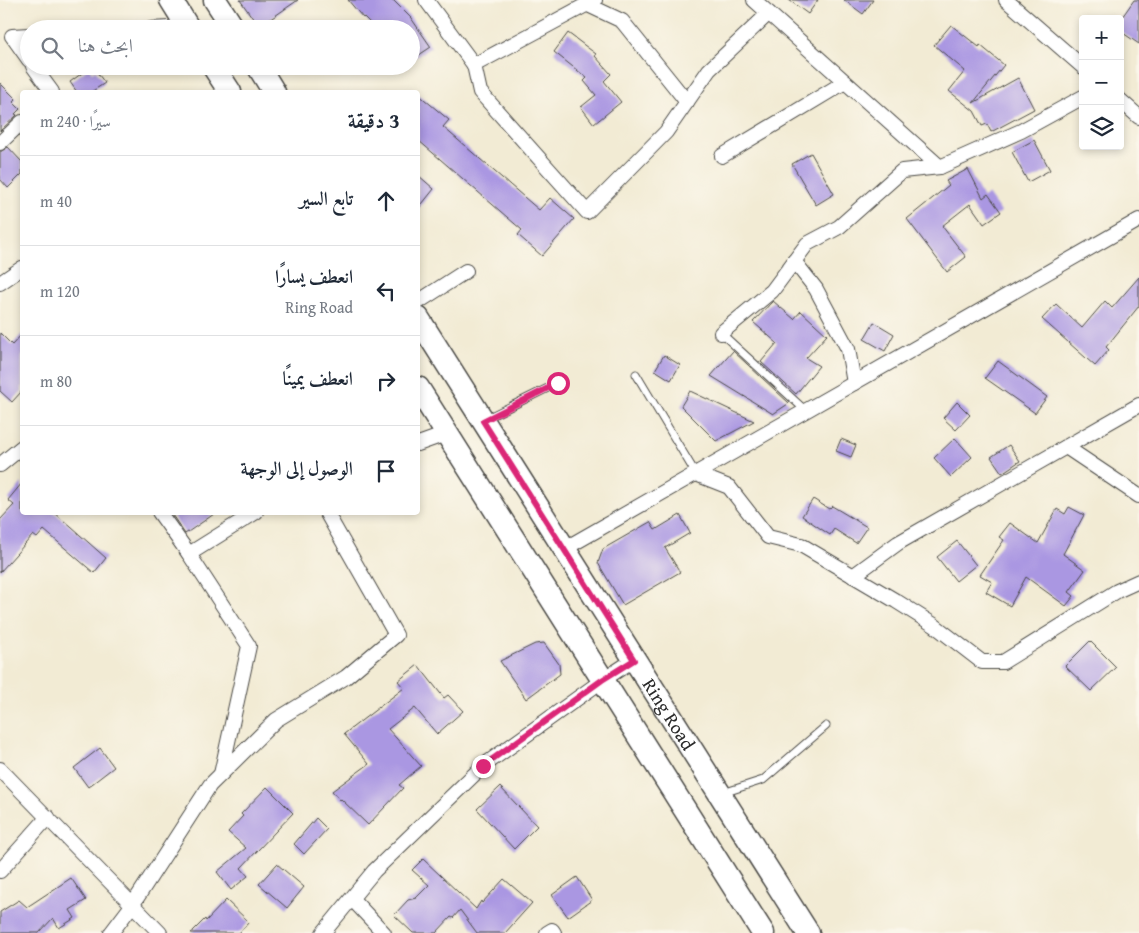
<!DOCTYPE html>
<html lang="ar">
<meta charset="utf-8">
<style>
body{margin:0;font-family:"Gentium Book Plus",Amiri,serif;background:#f2f2f3;color:#1f2937;direction:rtl}
.controls{position:absolute;right:15px;top:15px;display:grid;overflow:hidden;border-radius:5px;box-shadow:0 2px 8px #0003}
.controls button{width:45px;height:45px;display:grid;place-items:center;padding:0;border:0;border-bottom:1px solid #e0e1e3;background:#fff;color:#1f2937;font:25px sans-serif}
.stop{position:absolute;width:15px;height:15px;margin:-11px;border:4px solid #db2777;border-radius:50%;background:#fff}
.stop.end{background:#db2777;border-color:#fff;box-shadow:0 1px 5px #0008}
.list{margin:0;padding:0;list-style:none}
h2{display:flex;justify-content:space-between;align-items:center;height:65px;margin:0;padding:0 20px;font-size:21px}
h2 small{font-size:16px;font-weight:400;color:#747a83}
.list li{display:grid;grid-template-columns:32px 1fr auto;gap:15px;align-items:center;box-sizing:border-box;height:90px;padding:0 20px;border-top:1px solid #e0e1e3}
.list b{display:block;font-size:19px;white-space:nowrap}
.list p{margin:0;font-size:16px;white-space:nowrap;color:#747a83}
.list em{font-size:16px;font-style:normal;color:#747a83}
.icon{flex:none;width:28px;height:28px;fill:none;stroke:currentColor;stroke-width:2;stroke-linecap:round;stroke-linejoin:round}
.map{position:relative;flex:none;width:1139px;height:933px;overflow:hidden;direction:ltr}
.search{position:absolute;background:#fff;box-shadow:0 2px 8px #0003;left:20px;top:20px;width:400px;height:55px;display:flex;align-items:center;gap:12px;box-sizing:border-box;padding:0 18px;border-radius:28px;color:#747a83;font-size:19px}
.panel{position:absolute;background:#fff;box-shadow:0 2px 8px #0003;left:20px;top:90px;width:400px;height:425px;border-radius:5px;direction:rtl}
.map>svg:first-child{display:block}
</style>
<div class="map">
<svg width="1139" height="933" viewBox="0 0 1139 933">
<rect width="100%" height="100%" fill="#fbf7ec"/>
<filter id="ink" filterUnits="userSpaceOnUse"><feTurbulence type="fractalNoise" baseFrequency=".02" numOctaves="2"/><feDisplacementMap in="SourceGraphic" scale="10" xChannelSelector="R" yChannelSelector="G"/><feConvolveMatrix kernelMatrix="1 2 1 2 8 2 1 2 1" color-interpolation-filters="sRGB"/></filter>
<filter id="wash" filterUnits="userSpaceOnUse"><feTurbulence type="fractalNoise" baseFrequency=".0096" numOctaves="4" result="noise"/><feDisplacementMap in="SourceGraphic" scale="20" xChannelSelector="R" yChannelSelector="G"/><feGaussianBlur stdDeviation="1.12" result="paint"/><feColorMatrix in="noise" values="0 0 0 0 0 0 0 0 0 0 0 0 0 0 0 0 0 1.4 0 .05"/><feComposite in="paint" operator="in"/></filter>
<g filter="url(#wash)">
<rect width="100%" height="100%" fill="#f2ebd4"/>
<g id="blocks">
<g fill="#aa97e2">
<polygon points="240,0 298,0 259,27"/>
<polygon points="348,0 393,0 411,18 431,47 416,57 411,50 411,29 376,29 364,17 363,18"/>
<polygon points="789,0 818,0 808,14"/>
<polygon points="844,0 873,0 863,14"/>
<polygon points="1134,0 1139,0 1139,44 1120,31 1120,20"/>
<polygon points="951,25 979,47 980,45 1004,65 973,103 1018,78 1034,109 991,132 987,124 982,126 974,111 949,91 965,71 934,45"/>
<polygon points="568,33 596,54 595,56 611,74 604,81 621,102 594,124 581,107 596,95 584,81 587,78 554,52"/>
<polygon points="89,68 92,72 95,70 105,83 91,92 77,92 70,82"/>
<polygon points="0,83 16,99 13,102 20,109 15,114 17,115 0,131"/>
<polygon points="418,94 449,120 443,127 539,210 550,198 574,219 542,256 518,235 522,230 418,140"/>
<polygon points="1034,140 1050,170 1028,182 1012,152"/>
<polygon points="8,147 22,162 22,174 8,188 0,179 0,152"/>
<polygon points="811,153 834,194 816,205 792,164"/>
<polygon points="968,169 983,198 988,194 1001,212 984,224 970,204 942,226 966,257 947,272 907,219 949,185 946,181"/>
<polygon points="418,175 434,189 418,209"/>
<polygon points="1139,277 1139,306 1106,347 1109,350 1095,366 1042,319 1056,304 1082,328 1105,301 1112,308"/>
<polygon points="773,301 794,319 801,311 827,335 806,358 819,366 796,394 761,362 777,343 753,322"/>
<polygon points="874,322 894,334 885,351 864,339"/>
<polygon points="0,333 12,345 22,334 22,391 12,402 0,391"/>
<polygon points="733,351 789,403 788,404 773,414 711,376"/>
<polygon points="664,355 680,365 671,380 655,370"/>
<polygon points="998,361 1047,397 1035,413 985,378"/>
<polygon points="690,391 754,421 716,441 681,406"/>
<polygon points="957,402 970,415 956,430 943,418"/>
<polygon points="955,438 972,457 951,477 934,458"/>
<polygon points="841,439 856,445 851,457 836,451"/>
<polygon points="1009,445 1020,461 1002,473 991,457"/>
<polygon points="22,483 22,512 54,512 106,558 94,573 44,530 37,538 33,535 0,572 0,520 14,505 8,500"/>
<polygon points="813,499 829,509 832,506 867,527 856,543 834,529 830,535 802,516"/>
<polygon points="1069,507 1084,515 1063,554 1085,570 1069,592 1074,596 1066,606 1026,577 1010,606 986,592 992,582 980,575 1004,540 999,537 1010,523 1038,543 1057,509 1065,514"/>
<polygon points="170,512 217,512 185,534"/>
<polygon points="680,515 690,533 665,548 680,572 623,605 598,563 603,549 650,522 655,530"/>
<polygon points="957,541 976,565 956,581 937,557"/>
<polygon points="1090,641 1116,667 1091,691 1065,666"/>
<polygon points="544,643 559,664 560,674 526,699 500,661 535,644"/>
<polygon points="418,665 444,698 448,695 463,711 437,734 415,708 388,729 421,766 399,785 403,788 368,825 341,799 340,800 332,791 369,764 344,734 404,688 398,681"/>
<polygon points="100,748 114,767 88,787 74,768"/>
<polygon points="267,787 293,813 241,868 248,876 231,890 217,872 246,848 228,832 243,816 241,814"/>
<polygon points="500,787 537,826 514,849 477,809"/>
<polygon points="316,818 327,829 304,854 294,844"/>
<polygon points="423,859 476,909 481,901 482,903 504,879 532,903 505,933 477,933 460,910 453,918 451,917 436,933 413,933 394,915 408,900 416,898 429,885 412,870"/>
<polygon points="277,864 304,887 287,908 259,884"/>
<polygon points="577,877 592,900 568,917 552,895"/>
<polygon points="71,878 86,900 70,910 75,918 59,928 53,918 39,933 0,933 0,912 19,900 27,907"/>
<polygon points="226,900 249,922 239,933 191,933 205,919 206,921"/>
</g>
</g>
</g>
<g filter="url(#ink)">
<use href="#blocks" fill-opacity="0" stroke="#494844" stroke-width="1"/>
<g fill="none" stroke-linecap="round" stroke-linejoin="round">
<g stroke="#494844" stroke-width="9">
<g id="lane">
<polyline points="721,333 806,411"/>
<polyline points="636,374 696,474"/>
<polyline points="485,419 558,383"/>
<polyline points="723,793 763,780 826,726"/>
</g>
</g>
<g stroke="#494844" stroke-width="16">
<g id="street">
<polyline points="426,0 474,65 595,0"/>
<polyline points="1006,0 1083,67"/>
<polyline points="586,4 622,21 687,102"/>
<polyline points="151,29 188,27"/>
<polyline points="29,35 12,36 29,60"/>
<polyline points="474,65 480,92 587,212 666,132 709,70 769,13"/>
<polyline points="33,66 52,92"/>
<polyline points="1120,100 1139,117"/>
<polyline points="0,143 22,122"/>
<polyline points="722,156 845,82"/>
<polyline points="940,167 1021,131 1083,97"/>
<polyline points="794,261 816,289 848,349 854,383"/>
<polyline points="0,283 22,268"/>
<polyline points="418,302 466,271"/>
<polyline points="721,333 772,291 807,244 839,227 902,171 940,167 754,0"/>
<polyline points="418,444 446,434"/>
<polyline points="1066,447 1139,496"/>
<polyline points="0,465 22,447"/>
<polyline points="696,474 729,487 768,537 801,545 896,601 934,625 982,662 1003,662 1117,591 1139,581"/>
<polyline points="159,512 189,554 249,646 221,774"/>
<polyline points="564,549 1139,220"/>
<polyline points="189,554 256,512"/>
<polyline points="853,576 898,543 1139,405"/>
<polyline points="0,769 160,933"/>
<polyline points="0,871 48,817"/>
<polyline points="352,899 384,933"/>
<polyline points="111,933 133,904 210,785 276,720 346,677 396,635 326,512"/>
<polyline points="323,933 374,871 483,766 603,680 635,659"/>
<polyline points="547,933 552,930 554,933"/>
</g>
</g>
<g stroke="#494844" stroke-width="25">
<g id="primary">
<polyline points="171,0 189,29"/>
<polyline points="215,0 234,29"/>
<polyline points="213,66 230,92"/>
<polyline points="258,66 274,92"/>
<path id="s1" d="M418 318 808 933"/>
<polyline points="418,388 763,933"/>
</g>
</g>
<use href="#lane" stroke="#fff" stroke-width="7"/>
<use href="#street" stroke="#fff" stroke-width="14"/>
<use href="#primary" stroke="#fff" stroke-width="22"/>
</g>
</g>
<g fill="none" stroke-linecap="round" stroke-linejoin="round" filter="url(#ink)">
<polyline stroke="#db2777" stroke-width="6" points="483,766 602,680 634,660 483,421 558,383"/>
</g>
<g text-anchor="middle" stroke-width="4" stroke-linejoin="round" paint-order="stroke">
<g font-size="19" fill="#2b2b2b" stroke="#fbf7ec">
<text dy="7" stroke="none"><textPath href="#s1" startOffset="469">Ring Road</textPath></text>
</g>
</g>
</svg>
<div class="controls">
<button>+</button>
<button>−</button>
<button><svg class="icon" aria-label="layers" viewBox="0 0 24 24"><path d="M12 4l9 5-9 5-9-5zM3 14l9 5 9-5"/></svg></button>
</div>
<div class="stop" style="left:558px;top:383px"></div>
<div class="stop end" style="left:483px;top:766px"></div>
<div class="search"><svg class="icon" aria-label="search" viewBox="0 0 24 24"><circle cx="10" cy="10" r="6"/><path d="M15 15l6 6"/></svg>ابحث هنا</div>
<section class="panel">
<h2>3 دقيقة<small>سيرًا · 240 m</small></h2>
<ul class="list">
<li><svg class="icon" aria-label="ahead" viewBox="0 0 24 24"><path d="M12 20V5M6 11l6-6 6 6"/></svg><div><b>تابع السير</b></div><em>40 m</em></li>
<li><svg class="icon" aria-label="left" viewBox="0 0 24 24"><path d="M17 20v-9H6M10 6l-5 5 5 5"/></svg><div><b>انعطف يسارًا</b><p>Ring Road</p></div><em>120 m</em></li>
<li><svg class="icon" aria-label="right" viewBox="0 0 24 24"><path d="M7 20v-9h11M14 6l5 5-5 5"/></svg><div><b>انعطف يمينًا</b></div><em>80 m</em></li>
<li><svg class="icon" aria-label="arrive" viewBox="0 0 24 24"><path d="M6 21V4h12l-3 4 3 4H6"/></svg><div><b>الوصول إلى الوجهة</b></div></li>
</ul>
</section>
</div>
